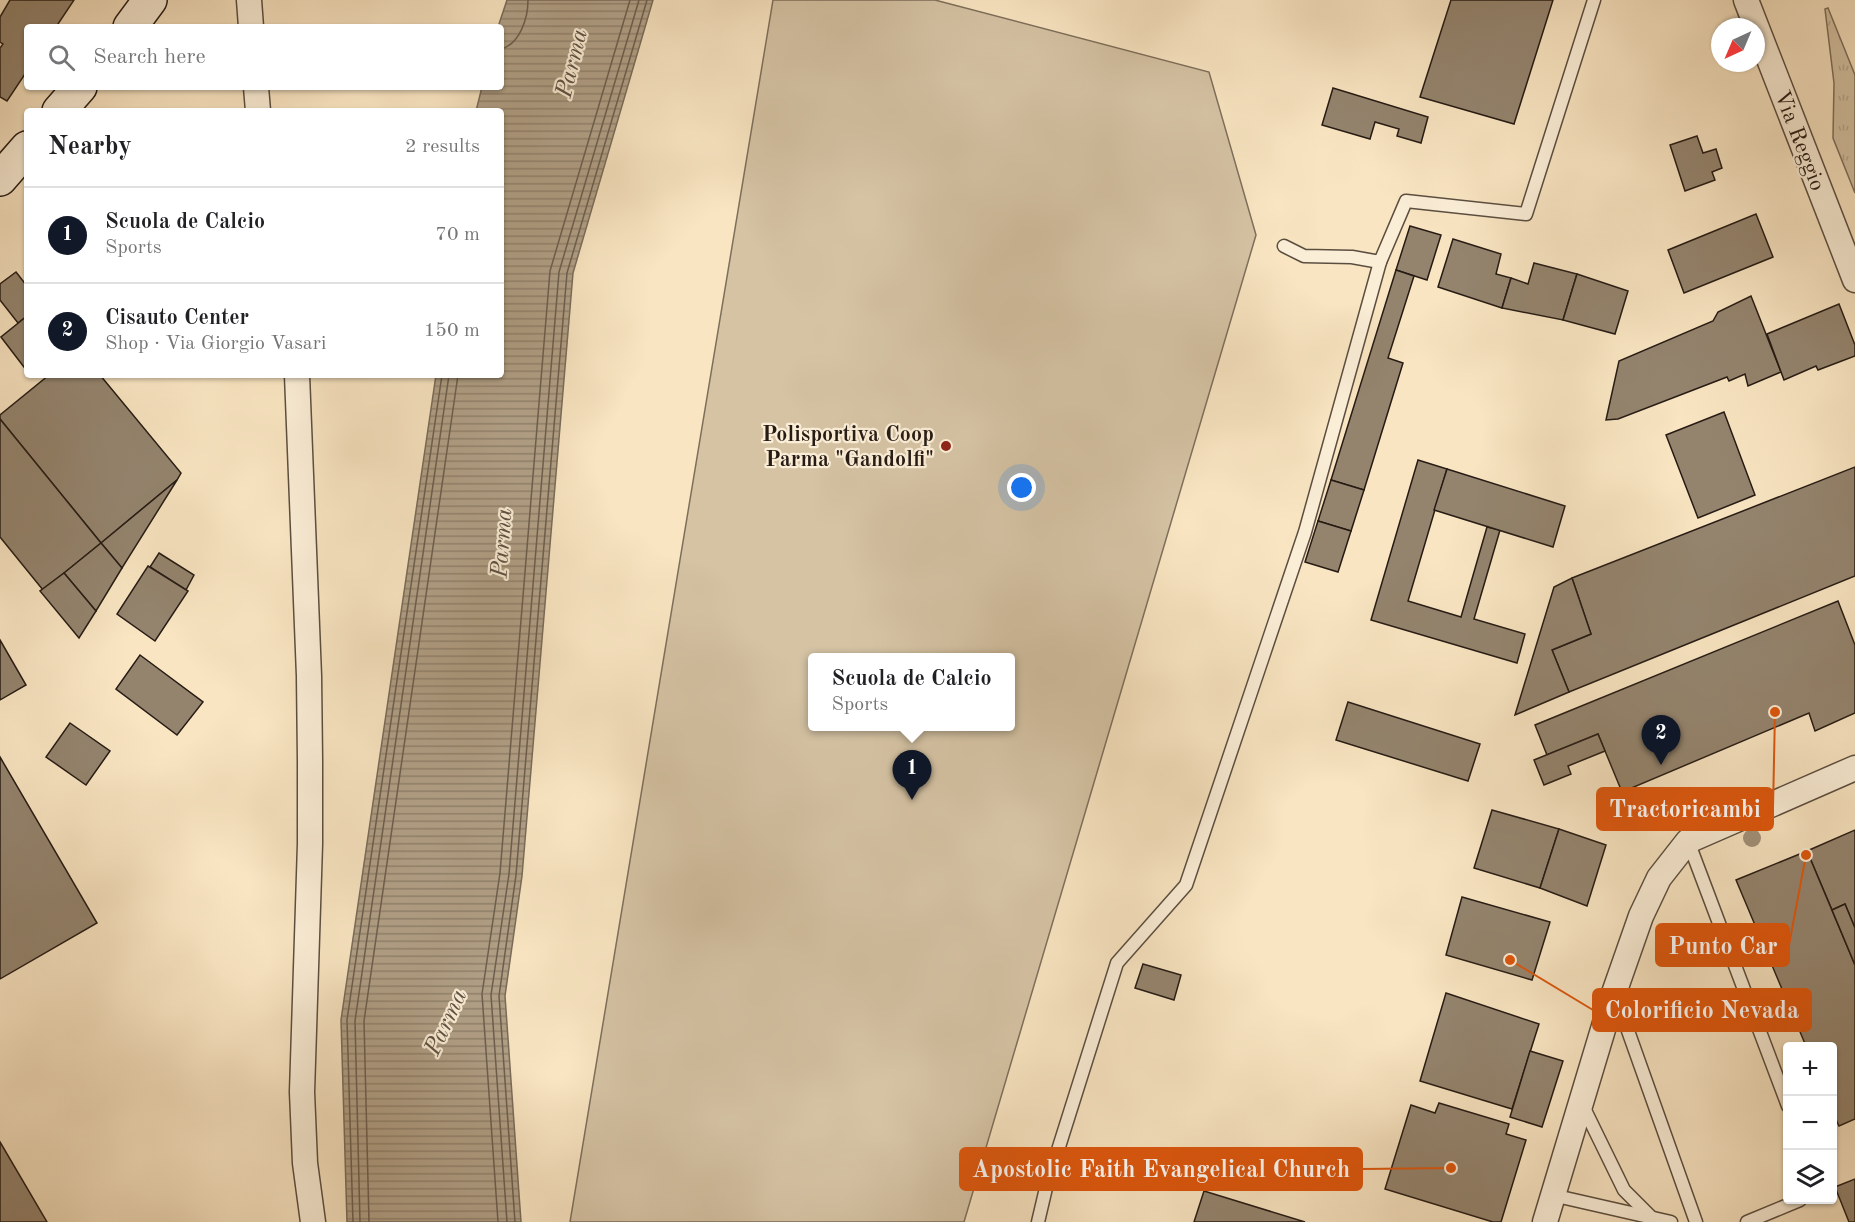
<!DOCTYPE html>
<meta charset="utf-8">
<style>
body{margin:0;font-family:"Old Standard TT",serif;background:#f2f2f2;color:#202124}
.controls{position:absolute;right:18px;bottom:18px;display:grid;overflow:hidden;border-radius:6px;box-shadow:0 2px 4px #0004}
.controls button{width:54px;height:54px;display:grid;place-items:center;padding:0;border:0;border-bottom:2px solid #e0e0e0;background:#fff;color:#202124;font:30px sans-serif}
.compass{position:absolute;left:1711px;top:18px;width:54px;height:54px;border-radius:50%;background:#fff;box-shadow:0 2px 4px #0004;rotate:224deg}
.you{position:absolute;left:1022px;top:488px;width:21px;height:21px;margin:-15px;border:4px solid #fff;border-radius:50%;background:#1a73e8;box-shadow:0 0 0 9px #1a73e833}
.badge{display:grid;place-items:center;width:39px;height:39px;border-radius:50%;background:#111827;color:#fff;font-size:20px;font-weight:700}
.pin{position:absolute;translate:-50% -50px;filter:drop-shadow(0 2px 3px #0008)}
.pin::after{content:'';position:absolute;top:32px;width:21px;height:18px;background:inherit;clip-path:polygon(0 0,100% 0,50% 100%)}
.popup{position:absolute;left:808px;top:653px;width:207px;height:78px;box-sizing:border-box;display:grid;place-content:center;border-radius:6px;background:#fff;filter:drop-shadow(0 2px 4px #0005);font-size:20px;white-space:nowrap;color:#757577}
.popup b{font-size:22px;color:#202124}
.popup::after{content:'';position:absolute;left:50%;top:100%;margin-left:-12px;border:12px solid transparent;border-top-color:#fff}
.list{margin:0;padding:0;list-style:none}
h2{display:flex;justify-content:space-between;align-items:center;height:78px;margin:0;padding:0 24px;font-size:26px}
h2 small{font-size:20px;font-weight:400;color:#757577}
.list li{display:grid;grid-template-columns:39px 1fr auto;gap:18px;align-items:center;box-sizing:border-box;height:96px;padding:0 24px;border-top:2px solid #e0e0e0}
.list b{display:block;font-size:22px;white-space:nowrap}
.list p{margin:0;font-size:20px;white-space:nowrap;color:#757577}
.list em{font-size:20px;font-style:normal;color:#757577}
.icon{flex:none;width:33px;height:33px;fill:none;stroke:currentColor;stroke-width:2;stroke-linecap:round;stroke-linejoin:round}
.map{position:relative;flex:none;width:1855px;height:1222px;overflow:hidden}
.search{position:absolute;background:#fff;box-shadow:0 2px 4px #0004;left:24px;top:24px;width:480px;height:66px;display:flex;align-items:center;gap:15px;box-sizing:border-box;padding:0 21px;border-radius:6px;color:#757577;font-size:22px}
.panel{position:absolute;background:#fff;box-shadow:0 2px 4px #0004;left:24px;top:108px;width:480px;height:270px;border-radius:6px}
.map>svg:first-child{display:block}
</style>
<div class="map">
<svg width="1855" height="1222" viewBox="0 0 1855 1222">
<defs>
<pattern id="grass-tufts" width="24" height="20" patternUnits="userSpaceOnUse" patternTransform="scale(1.5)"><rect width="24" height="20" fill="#d5c3a4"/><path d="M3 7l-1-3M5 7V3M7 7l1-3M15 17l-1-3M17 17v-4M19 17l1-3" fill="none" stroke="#b7a78c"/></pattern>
<pattern id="water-rules" width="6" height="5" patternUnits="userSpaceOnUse" patternTransform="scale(1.5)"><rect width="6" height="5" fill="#b1a087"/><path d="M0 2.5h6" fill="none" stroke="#90826d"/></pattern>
</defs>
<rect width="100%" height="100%" fill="#f9e5c2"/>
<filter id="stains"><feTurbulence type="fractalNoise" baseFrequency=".00333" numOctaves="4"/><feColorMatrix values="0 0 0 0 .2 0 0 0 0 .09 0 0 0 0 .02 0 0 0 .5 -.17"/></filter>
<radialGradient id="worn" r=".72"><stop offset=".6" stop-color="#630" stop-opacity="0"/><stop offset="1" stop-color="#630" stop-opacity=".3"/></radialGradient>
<polygon fill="url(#grass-tufts)" stroke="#7e6f5c" stroke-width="1.5" points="1828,8 1855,75 1855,193 1833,138 1834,83 1825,9"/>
<path fill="#d5c3a4" stroke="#7e6f5c" stroke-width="1.5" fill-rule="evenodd" d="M773 0H935L1209 72 1256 235 964 1222H570ZM813 658H1011V726H813Z"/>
<polygon fill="url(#water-rules)" stroke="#796b59" stroke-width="1.5" points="507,0 653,0 573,273 522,876 505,996 521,1222 347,1222 341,1020 436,375 501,375 501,111 476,111 482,87 501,87 501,27 498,27"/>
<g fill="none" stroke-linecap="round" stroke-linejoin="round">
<g stroke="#6c5e4e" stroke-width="1.5">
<path d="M501 49C520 44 528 18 528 0"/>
<polyline points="353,1222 347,1020 442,375"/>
<polyline points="360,1222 355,1021 449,375"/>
<polyline points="369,1222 364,1021 458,375"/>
<polyline points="498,1222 482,994 500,873 550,271 630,0"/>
<polyline points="507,1222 491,995 509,874 559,272 639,0"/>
<polyline points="515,1222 499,996 516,875 567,273 647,0"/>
</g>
</g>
<g fill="#94846e" stroke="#261b14" stroke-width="1.5">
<polygon points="10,0 74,0 56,27 27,27 27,71 7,101 0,97 0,48 3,44 0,42 0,17"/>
<polygon points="1451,0 1553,0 1514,124 1420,97"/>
<polygon points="1333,88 1428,117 1421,143 1397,136 1399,129 1375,122 1370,139 1322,125"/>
<polygon points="1697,136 1703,153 1716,149 1722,168 1712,172 1715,180 1685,191 1670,145"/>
<polygon points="1756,214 1773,257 1684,293 1668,250"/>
<polygon points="1410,226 1441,235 1427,280 1396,270"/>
<polygon points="1453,239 1501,254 1496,274 1511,278 1502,308 1438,287"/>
<polygon points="1534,263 1577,274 1563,320 1502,308 1511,278 1528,284"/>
<polygon points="1396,270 1414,276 1388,358 1403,363 1364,490 1331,480"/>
<polygon points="16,272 27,286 27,316 18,323 0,300 0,284"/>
<polygon points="1577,274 1628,291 1615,334 1563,320"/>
<polygon points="1751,296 1781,372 1748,386 1745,374 1729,381 1727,377 1618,419 1606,420 1619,361 1713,321 1718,312"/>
<polygon points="1839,304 1855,345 1855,356 1818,370 1816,366 1784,380 1767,334"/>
<polygon points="27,316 27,371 1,337"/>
<polygon points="49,375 100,375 181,473 177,480 101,543 0,419 0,415"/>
<polygon points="1724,412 1755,495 1698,518 1666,435"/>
<polygon points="0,419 101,543 43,590 0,537"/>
<polygon points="1418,460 1447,469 1408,601 1461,617 1487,527 1500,530 1474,619 1525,634 1517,663 1371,620"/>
<polygon points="1855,467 1855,576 1569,692 1552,650 1591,634 1572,578"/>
<polygon points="1447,469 1565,506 1553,547 1434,510"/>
<polygon points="177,480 122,568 101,543"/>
<polygon points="1331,480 1364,490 1351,531 1318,521"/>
<polygon points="1318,521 1351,531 1338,572 1305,562"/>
<polygon points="101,543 122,568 96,611 64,573"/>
<polygon points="159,553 194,575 186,590 150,567"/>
<polygon points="148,566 188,591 155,641 117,614"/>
<polygon points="64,573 96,611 79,638 40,591"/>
<polygon points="1572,578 1591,634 1552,650 1569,692 1515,715 1554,587"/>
<polygon points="1838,601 1855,645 1855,713 1815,731 1809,713 1622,792 1598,734 1547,755 1535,725"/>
<polygon points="0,640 26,685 0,700"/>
<polygon points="140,655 203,702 177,735 116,689"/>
<polygon points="1348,702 1480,744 1468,781 1336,740"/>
<polygon points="70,723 110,751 86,785 46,757"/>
<polygon points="1598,734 1605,751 1568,766 1571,774 1544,785 1534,760"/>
<polygon points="0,757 97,923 0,979"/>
<polygon points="1492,810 1559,829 1540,888 1474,868"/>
<polygon points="1559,829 1606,845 1587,906 1540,888"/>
<polygon points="1855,830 1855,926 1854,926 1845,904 1832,910 1807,851"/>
<polygon points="1807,851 1855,965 1855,1119 1839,1126 1832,1111 1832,1046 1806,1046 1736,880"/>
<polygon points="1462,897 1550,922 1532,980 1446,955"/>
<polygon points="1845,904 1855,928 1855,965 1832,910"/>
<polygon points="1143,964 1181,975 1174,1000 1135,988"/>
<polygon points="1446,993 1539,1024 1512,1109 1420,1081"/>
<polygon points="1530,1051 1563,1061 1542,1127 1510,1117"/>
<polygon points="1439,1103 1509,1124 1506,1134 1526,1140 1501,1222 1493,1222 1385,1189 1411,1105 1435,1113"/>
<polygon points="0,1142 47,1222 0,1222"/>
<polygon points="1855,1179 1855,1222 1849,1222 1835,1187"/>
<polygon points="1204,1191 1305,1222 1194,1222"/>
</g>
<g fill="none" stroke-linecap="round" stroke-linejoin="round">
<g stroke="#5b4e40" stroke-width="15">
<g id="service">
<polyline points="1284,246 1304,256 1352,257 1380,262 1406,201 1526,214 1594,0"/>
<polyline points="1688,841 1788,1106"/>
<polyline points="1616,997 1696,1222"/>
<polyline points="1582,1104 1624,1190 1653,1219"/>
<polyline points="1552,1195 1671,1222"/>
<polyline points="1038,1222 1046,1188 1117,963 1186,885 1305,532 1380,262"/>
<polyline points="1747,1222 1800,1200"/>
</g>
</g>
<g stroke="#5b4e40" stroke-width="27">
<g id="minor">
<polyline points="249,0 251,27"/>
<polyline points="1746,0 1855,280"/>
<polyline points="256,87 258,111"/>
<polyline points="297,375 309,676 310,761 310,844 302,1092 305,1163 313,1222"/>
<polyline points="1545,1222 1614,993 1641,916 1659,878 1688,841 1855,768"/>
</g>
</g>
<g stroke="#261b14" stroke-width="36">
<g id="secondary">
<polyline points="130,27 150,0"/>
<polyline points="59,111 80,87"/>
<polyline points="0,179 27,148"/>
</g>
</g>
<use href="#service" stroke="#fbeed7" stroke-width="12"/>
<use href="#minor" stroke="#fbeed7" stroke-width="24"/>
<use href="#secondary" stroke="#fbeed7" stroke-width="33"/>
</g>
<circle fill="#a2917a" cx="1752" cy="838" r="9"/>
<circle fill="#8f2418" stroke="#fbeed7" stroke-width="2" cx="946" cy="446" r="6"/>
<g text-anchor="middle" stroke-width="4.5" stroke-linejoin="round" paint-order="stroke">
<g font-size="22" fill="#261b14" stroke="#fbeed7">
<text transform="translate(1801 140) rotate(69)" y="8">Via Reggio</text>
</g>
<g font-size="22" font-weight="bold" fill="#261b14" stroke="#fbeed7" text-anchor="end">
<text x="934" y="441">Polisportiva Coop<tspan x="934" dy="25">Parma "Gandolfi"</tspan></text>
</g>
<g font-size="24" font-style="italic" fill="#5e5042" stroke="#fbeed7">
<text transform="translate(571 63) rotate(-76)" y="8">Parma</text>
<text transform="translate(501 543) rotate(-86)" y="8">Parma</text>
<text transform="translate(445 1022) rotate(-65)" y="8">Parma</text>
</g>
</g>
<path fill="none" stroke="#de560c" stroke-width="2" d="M1775 712L1773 809M1806 855L1789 945M1510 960L1593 1010M1451 1168L1362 1169"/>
<g fill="#de560c" stroke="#fbeed7" stroke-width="2">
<circle cx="1775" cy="712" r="6"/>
<circle cx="1806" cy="855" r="6"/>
<circle cx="1510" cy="960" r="6"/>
<circle cx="1451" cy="1168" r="6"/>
</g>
<g fill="#de560c" stroke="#de560c" stroke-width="2">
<rect x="1597" y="788" width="176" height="42" rx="6"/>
<rect x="1656" y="924" width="133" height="42" rx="6"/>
<rect x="1593" y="989" width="218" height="42" rx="6"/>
<rect x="960" y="1148" width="402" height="42" rx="6"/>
</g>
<g font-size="24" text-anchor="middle" font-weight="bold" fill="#fff">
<text x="1685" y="817">Tractoricambi</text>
<text x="1723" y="954">Punto Car</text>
<text x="1702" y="1018">Colorificio Nevada</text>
<text x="1161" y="1177">Apostolic Faith Evangelical Church</text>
</g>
<rect width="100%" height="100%" filter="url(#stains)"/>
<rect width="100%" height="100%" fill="url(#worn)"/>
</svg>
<div class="controls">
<button>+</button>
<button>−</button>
<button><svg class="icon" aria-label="layers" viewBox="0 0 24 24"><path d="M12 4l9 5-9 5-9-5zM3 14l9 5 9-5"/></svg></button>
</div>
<svg class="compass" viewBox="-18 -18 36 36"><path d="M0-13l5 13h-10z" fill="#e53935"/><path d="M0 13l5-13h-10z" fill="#757577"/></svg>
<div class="you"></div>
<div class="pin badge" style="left:912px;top:800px">1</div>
<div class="popup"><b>Scuola de Calcio</b>Sports</div>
<div class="pin badge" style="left:1661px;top:765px">2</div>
<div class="search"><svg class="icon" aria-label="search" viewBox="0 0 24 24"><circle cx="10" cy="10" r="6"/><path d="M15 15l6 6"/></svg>Search here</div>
<section class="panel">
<h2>Nearby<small>2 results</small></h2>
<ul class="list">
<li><span class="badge">1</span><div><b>Scuola de Calcio</b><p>Sports</p></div><em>70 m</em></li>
<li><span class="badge">2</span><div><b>Cisauto Center</b><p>Shop · Via Giorgio Vasari</p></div><em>150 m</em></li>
</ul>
</section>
</div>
